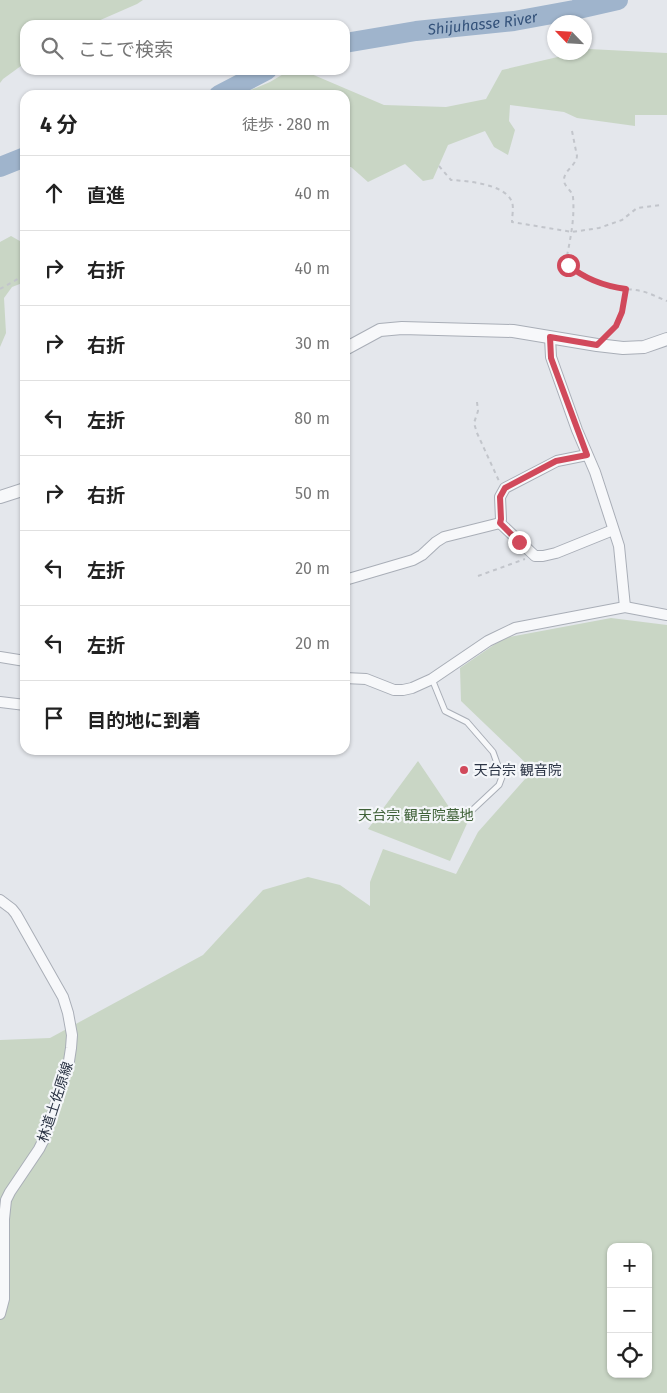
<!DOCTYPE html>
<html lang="ja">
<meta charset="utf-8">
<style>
body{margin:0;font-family:"Fira Sans","Noto Sans JP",sans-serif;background:#f6f6f6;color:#222}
.controls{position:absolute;right:15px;bottom:15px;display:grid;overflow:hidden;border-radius:10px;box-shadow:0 1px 4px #0004}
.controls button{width:45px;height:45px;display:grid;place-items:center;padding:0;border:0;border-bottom:1px solid #e0e0e0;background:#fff;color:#222;font:25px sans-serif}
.compass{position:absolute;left:547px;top:15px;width:45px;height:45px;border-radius:50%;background:#fff;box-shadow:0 1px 4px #0004;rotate:295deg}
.stop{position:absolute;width:15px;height:15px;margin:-11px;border:4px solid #d1495b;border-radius:50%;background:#fff}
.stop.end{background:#d1495b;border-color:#fff;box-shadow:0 1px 5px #0008}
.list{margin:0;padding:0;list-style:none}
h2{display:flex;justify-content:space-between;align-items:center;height:65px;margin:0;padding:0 20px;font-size:21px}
h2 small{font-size:16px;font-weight:400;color:#767676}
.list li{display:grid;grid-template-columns:32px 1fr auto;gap:15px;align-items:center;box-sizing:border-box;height:75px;padding:0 20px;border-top:1px solid #e0e0e0}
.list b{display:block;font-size:19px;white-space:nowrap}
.list em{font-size:16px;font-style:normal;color:#767676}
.icon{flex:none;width:28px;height:28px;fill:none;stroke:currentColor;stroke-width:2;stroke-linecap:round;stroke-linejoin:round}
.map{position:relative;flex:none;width:667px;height:1393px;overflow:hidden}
.search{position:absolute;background:#fff;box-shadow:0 1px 4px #0004;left:20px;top:20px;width:330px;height:55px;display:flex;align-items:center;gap:12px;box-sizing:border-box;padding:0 18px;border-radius:15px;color:#767676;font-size:19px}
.panel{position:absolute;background:#fff;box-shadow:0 1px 4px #0004;left:20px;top:90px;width:330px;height:665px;border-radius:15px}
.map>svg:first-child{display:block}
</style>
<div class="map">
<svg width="667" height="1393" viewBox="0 0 667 1393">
<rect width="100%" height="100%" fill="#e4e7ec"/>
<g fill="#c9d6c5" fill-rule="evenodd">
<polygon points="0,0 143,0 137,4 89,25 25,25 25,63 3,79 0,83"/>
<polygon points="589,49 667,53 667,115 635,115 635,126 577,118 564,112 510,105 509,121 515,130 508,155 494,147 485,131 448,145 433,179 423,181 405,164 368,182 351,167 345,167 345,95 239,95 270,82 290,70 302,70 384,105 446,107 486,99 502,70 575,53 584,52 585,50"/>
<polygon points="11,236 25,244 25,282 12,287 4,298 6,333 0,347 0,242"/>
<path d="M611 618 667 625V1393H0V1040L50 1038 203 955 263 890 308 877 340 885 370 906V882L383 849 456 874 478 832 533 770 461 701 460 668 504 638ZM611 1247H648V1374H611Z"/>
<polygon points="418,761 449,807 470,817 450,861 368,829"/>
</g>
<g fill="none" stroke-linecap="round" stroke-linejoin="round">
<g stroke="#9fb4cc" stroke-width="20">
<path id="s1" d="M345 43 416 31 514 21 574 10 618 0"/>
<polyline points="219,95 267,70"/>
<polyline points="0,167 25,157"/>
</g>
<g stroke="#a9aeb7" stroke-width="7">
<polyline id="service" points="432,679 445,711 467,722 493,752 502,777 499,785 467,815"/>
</g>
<g stroke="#a9aeb7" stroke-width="12">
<g id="minor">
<polyline points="550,337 551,357 577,430 595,472 619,546 625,607"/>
<polyline points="500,523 535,556 543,556 556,553 613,530"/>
<polyline points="500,523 501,519 500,497 505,488 557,461 587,455"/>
<polyline points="345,580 413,560 422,555 436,542 444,537 500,523"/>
<polyline points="0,657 25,661"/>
<polyline points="345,678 366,679 394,690 403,690 412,688 432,679 488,641 515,628 625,607 667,615"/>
<polyline points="0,702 25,705"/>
<polyline points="0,900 12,909 16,914 63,997 68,1013 72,1035 71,1048 69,1061 45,1137 39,1149 10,1192 6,1200 4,1219 4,1299 0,1314"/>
</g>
</g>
<g stroke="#a9aeb7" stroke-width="14">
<g id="tertiary">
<polyline points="345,349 380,330 402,328 513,331 597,345 623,348 644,347 667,339"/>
<polyline points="0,497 25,489"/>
</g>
</g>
<g stroke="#c2c5cb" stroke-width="2" stroke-dasharray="4 4" stroke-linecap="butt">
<path d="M572 131 577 156C576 166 564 170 564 180 564 187 572 190 573 197 575 219 570 240 566 261 571 275 600 285 613 288 622 289 632 289 641 291 650 293 659 298 667 301"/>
<path d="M439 166 451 180C468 181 505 184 512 202 514 208 512 216 512 222L572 232 599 228 622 220 637 208 662 205"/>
<polyline points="0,289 25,275"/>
<path d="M608 334C623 320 623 309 626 289"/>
<polyline points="477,402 478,411 474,423 477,433 499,481"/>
<polyline points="478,576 525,559"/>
</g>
<use href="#service" stroke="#f7f8fa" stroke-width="5"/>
<use href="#minor" stroke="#f7f8fa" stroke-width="10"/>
<use href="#tertiary" stroke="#f7f8fa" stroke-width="12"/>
</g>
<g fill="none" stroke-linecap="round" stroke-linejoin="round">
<path stroke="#d1495b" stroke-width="6" d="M519 542 500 523 501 519 500 497 505 488 556 461 587 455 551 358 550 337 597 345 616 326 622 312 626 289C603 286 585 279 568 265"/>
</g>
<circle fill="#d1495b" stroke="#f4f6f9" stroke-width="2" cx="464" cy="770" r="5"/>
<g text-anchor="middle" stroke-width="4.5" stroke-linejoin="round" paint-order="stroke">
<g font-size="14" fill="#2b3445" stroke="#f4f6f9" text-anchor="start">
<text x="474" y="775">天台宗 観音院</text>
</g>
<g font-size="14" fill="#3f6138" stroke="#f4f6f9">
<text x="416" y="820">天台宗 観音院墓地</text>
</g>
<g font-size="14" fill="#2b3445" stroke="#f4f6f9">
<text transform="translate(55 1102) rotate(-72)" y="5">林道土佐原線</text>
</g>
<g font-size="15" font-style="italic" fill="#34527a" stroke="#f4f6f9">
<text dy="5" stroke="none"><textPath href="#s1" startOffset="139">Shijuhasse River</textPath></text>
</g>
</g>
</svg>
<div class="controls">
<button>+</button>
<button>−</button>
<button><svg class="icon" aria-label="locate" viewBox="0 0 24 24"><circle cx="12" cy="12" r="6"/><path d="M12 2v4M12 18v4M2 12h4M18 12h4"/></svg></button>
</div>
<svg class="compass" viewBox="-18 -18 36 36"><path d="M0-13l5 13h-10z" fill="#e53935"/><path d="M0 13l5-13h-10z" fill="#767676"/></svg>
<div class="stop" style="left:568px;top:265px"></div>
<div class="stop end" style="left:519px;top:542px"></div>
<div class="search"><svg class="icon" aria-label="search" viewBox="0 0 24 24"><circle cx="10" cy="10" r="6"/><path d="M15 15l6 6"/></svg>ここで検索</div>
<section class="panel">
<h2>4 分<small>徒歩 · 280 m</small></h2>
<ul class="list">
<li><svg class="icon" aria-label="ahead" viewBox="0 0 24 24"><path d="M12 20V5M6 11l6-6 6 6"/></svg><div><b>直進</b></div><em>40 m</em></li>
<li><svg class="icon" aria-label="right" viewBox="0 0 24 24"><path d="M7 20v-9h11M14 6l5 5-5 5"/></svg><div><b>右折</b></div><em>40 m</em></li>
<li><svg class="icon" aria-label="right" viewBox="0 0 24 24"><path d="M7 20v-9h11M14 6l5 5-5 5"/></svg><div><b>右折</b></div><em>30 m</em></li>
<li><svg class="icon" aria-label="left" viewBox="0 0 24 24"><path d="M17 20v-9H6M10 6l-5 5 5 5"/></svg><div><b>左折</b></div><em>80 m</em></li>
<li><svg class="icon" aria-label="right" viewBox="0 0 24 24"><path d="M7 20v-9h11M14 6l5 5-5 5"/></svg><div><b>右折</b></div><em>50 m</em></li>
<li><svg class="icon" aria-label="left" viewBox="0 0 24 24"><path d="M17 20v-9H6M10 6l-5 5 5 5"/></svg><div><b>左折</b></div><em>20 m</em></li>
<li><svg class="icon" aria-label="left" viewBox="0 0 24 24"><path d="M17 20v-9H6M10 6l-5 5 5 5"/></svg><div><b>左折</b></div><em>20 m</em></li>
<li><svg class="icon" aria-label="arrive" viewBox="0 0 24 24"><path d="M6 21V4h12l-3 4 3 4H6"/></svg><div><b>目的地に到着</b></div></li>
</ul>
</section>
</div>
